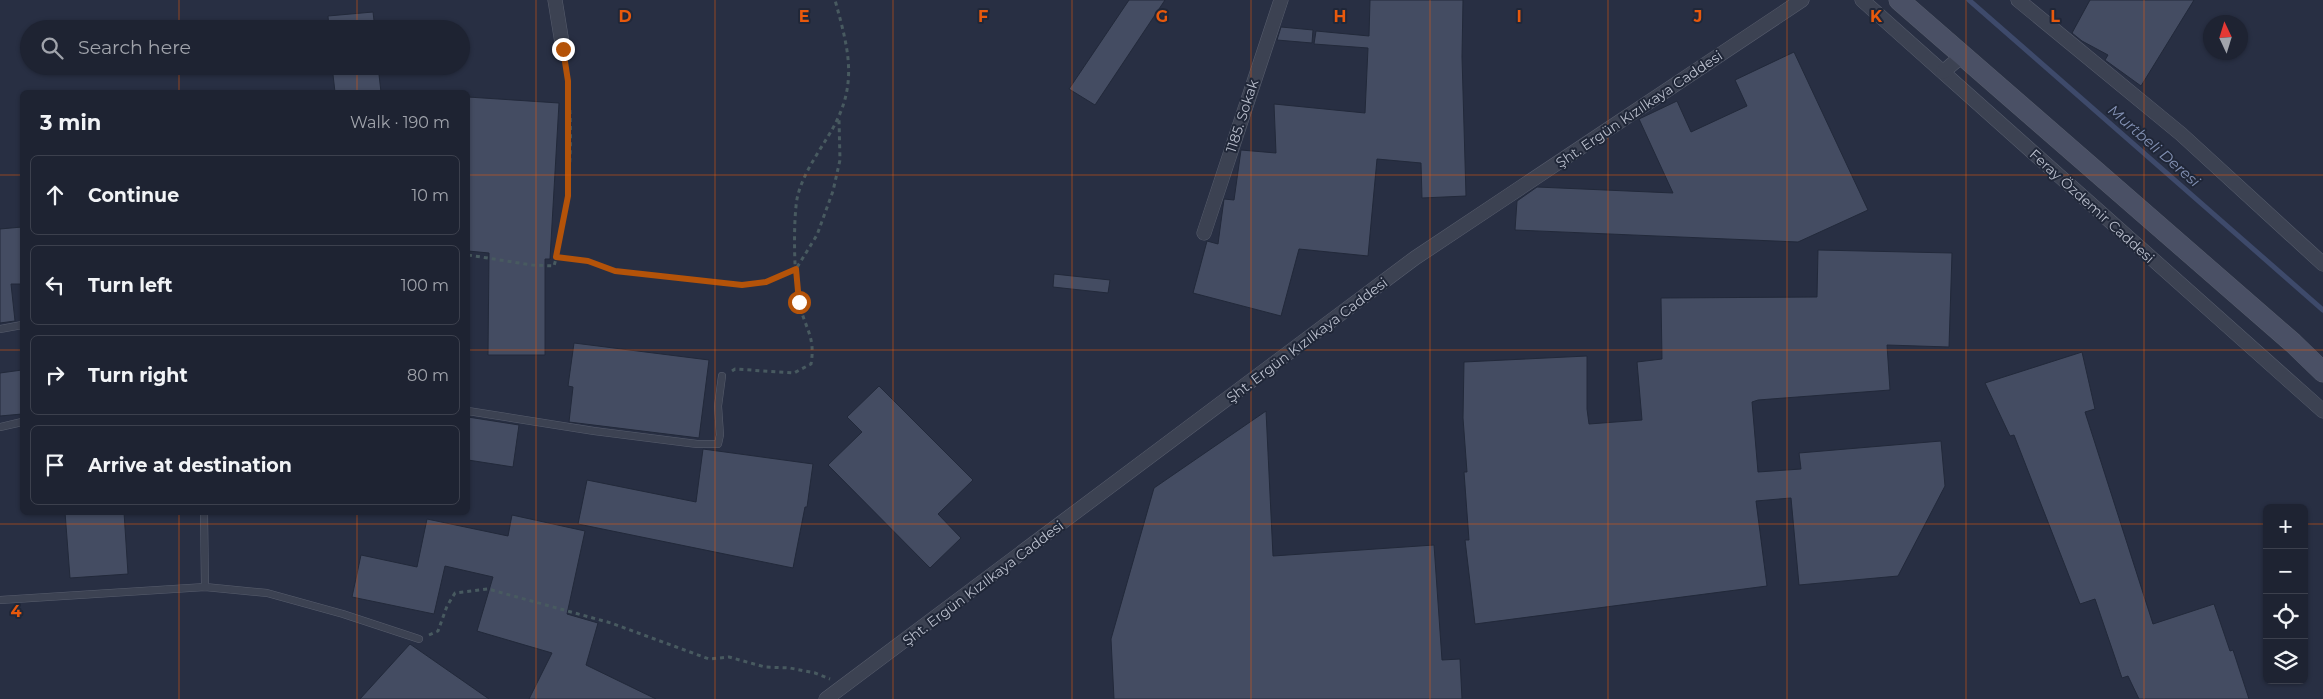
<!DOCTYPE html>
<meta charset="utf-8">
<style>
body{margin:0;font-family:Montserrat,sans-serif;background:#2b2f3e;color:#f1f3f6}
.controls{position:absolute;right:15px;bottom:15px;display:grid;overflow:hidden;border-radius:8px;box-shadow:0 1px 4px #0004}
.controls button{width:45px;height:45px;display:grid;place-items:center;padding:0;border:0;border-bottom:1px solid #3c404d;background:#1e2332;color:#f1f3f6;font:25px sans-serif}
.compass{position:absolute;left:2203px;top:15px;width:45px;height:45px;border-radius:50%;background:#1e2332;box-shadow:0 1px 4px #0004;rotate:356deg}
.stop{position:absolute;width:15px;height:15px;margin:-11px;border:4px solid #b45309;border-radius:50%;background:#fff}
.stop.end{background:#b45309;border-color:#fff;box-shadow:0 1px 5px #0008}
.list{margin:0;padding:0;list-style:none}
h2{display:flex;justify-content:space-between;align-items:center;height:65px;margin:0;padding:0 20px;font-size:21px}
h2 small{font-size:16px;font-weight:400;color:#a1a4ac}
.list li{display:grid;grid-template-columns:32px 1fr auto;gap:15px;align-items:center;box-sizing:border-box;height:80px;margin:0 10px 10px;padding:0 10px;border:1px solid #3c404d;border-radius:8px}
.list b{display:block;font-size:19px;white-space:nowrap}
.list em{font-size:16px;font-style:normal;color:#a1a4ac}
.icon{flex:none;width:28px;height:28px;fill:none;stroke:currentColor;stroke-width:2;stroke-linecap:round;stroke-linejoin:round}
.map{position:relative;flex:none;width:2323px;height:699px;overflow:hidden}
.search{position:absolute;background:#1e2332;box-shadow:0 1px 4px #0004;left:20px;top:20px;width:450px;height:55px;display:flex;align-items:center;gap:12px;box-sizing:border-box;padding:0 18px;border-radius:28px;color:#a1a4ac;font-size:19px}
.panel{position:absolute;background:#1e2332;box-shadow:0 1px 4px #0004;left:20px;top:90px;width:450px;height:425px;border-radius:8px}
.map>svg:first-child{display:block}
</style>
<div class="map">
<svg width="2323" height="699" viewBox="0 0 2323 699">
<rect width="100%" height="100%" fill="#282f43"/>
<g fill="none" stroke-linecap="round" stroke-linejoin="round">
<polyline stroke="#3e4a6b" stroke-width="5" points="1969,0 2323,310"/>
</g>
<g fill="#444c62" stroke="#22293a">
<polygon points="1129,0 1165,0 1095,105 1069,89"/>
<polygon points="1370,0 1463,0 1462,57 1466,196 1422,198 1421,163 1377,159 1368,256 1299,249 1281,316 1193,293 1207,241 1218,244 1224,199 1234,200 1241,150 1276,153 1274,104 1365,113 1368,48 1314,44 1316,31 1369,36"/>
<polygon points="2090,0 2194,0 2141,86 2105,60 2108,55 2082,41 2072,33"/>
<polygon points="373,12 375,29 329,29 328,16"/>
<polygon points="1281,27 1313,30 1312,43 1277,40"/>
<polygon points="1794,52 1868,210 1798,242 1515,230 1517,201 1537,187 1673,193 1639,119 1677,101 1691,132 1747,106 1735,80"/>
<polygon points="332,66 378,66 381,92 335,92"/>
<polygon points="468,97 559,103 550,259 545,259 545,355 488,355 489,253 468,251"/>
<polygon points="22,227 22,284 11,284 15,321 0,323 0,229"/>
<polygon points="1818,250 1952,253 1949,347 1887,345 1890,390 1758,400 1752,402 1758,472 1801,469 1799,453 1941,441 1945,486 1898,576 1799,585 1791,498 1756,501 1767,586 1475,624 1465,540 1469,540 1464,472 1467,472 1463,418 1464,362 1587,356 1587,409 1589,424 1642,420 1637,362 1662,359 1661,298 1817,297"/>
<polygon points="1054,274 1110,280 1108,293 1053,287"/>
<polygon points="574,343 709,360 699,438 569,422 573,387 568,386"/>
<polygon points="2082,352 2095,409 2085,412 2153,624 2214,604 2230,651 2233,650 2249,699 2139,699 2128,676 2122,678 2095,599 2080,604 2014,435 2010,436 1985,383"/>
<polygon points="22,370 22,414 0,416 0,373"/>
<polygon points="879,386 973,480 938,514 961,538 930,568 828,465 862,432 847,417"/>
<polygon points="1266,411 1273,556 1434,545 1442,660 1460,659 1462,699 1114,699 1111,639 1154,488"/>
<polygon points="468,417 519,425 513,467 468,460"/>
<polygon points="703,449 813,464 807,507 805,507 793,568 578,524 587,480 696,502"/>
<polygon points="65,512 124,512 128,574 70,578"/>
<polygon points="512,515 585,531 567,614 598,623 586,665 656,699 529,699 552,653 477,631 493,577 445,566 434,614 352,597 361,555 417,567 427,519 508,536"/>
<polygon points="410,644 489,699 360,699"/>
</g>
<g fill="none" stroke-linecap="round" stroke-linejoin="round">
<g stroke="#575d6d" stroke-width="8">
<g id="lane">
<polyline points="0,329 22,325"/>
<polyline points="468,411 594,431 697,444 718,444 720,435 718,406 722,376"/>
<polyline points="0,427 22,422"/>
<polyline points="204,512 205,587"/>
<polyline points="0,600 205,587 267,593 343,614 419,639"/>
</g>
</g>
<g stroke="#575d6d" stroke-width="15">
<g id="street">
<polyline points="555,0 563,49"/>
<polyline points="1862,0 2323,411"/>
<polyline points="2018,0 2181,134 2323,264"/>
<polyline points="1943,72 1963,55"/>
<polyline points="1204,233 1281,0"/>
<polyline points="826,699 1415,258 1802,0"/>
</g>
</g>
<g stroke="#575d6d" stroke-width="21">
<polyline id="secondary" points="1899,0 2293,343 2323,372"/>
</g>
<g stroke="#485a60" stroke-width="3" stroke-dasharray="4 4" stroke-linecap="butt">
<path d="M468 255 532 265 554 266C571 204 575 126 565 62"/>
<polyline points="556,257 588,261 615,271 742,285 766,282 796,269 817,235 833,191 840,160 839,120"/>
<path d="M732 371 735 369 794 373 811 364C816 336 804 327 799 302 794 280 793 222 797 199 801 178 816 156 827 138 859 88 850 54 835 0"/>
<polyline points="429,635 438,631 447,606 455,593 488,589 611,623 709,659 729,657 765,667 790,668 815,673 830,679"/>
</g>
<use href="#lane" stroke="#3c4252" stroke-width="7"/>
<use href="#street" stroke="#3c4252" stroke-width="14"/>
<use href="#secondary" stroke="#4a5065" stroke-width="20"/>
</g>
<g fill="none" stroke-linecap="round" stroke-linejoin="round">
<polyline stroke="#b45309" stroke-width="6" points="563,49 568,81 568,196 556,257 588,261 615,271 742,285 766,282 796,269 799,302"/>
</g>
<path fill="none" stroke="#e8590c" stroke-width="1" stroke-opacity="0.55" d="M179 0V29M357 0V29M536 0V699M715 0V699M893 0V699M1072 0V699M1251 0V699M1430 0V699M1608 0V699M1787 0V699M1966 0V699M2144 0V699M179 66V92M357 66V92M0 175H22M468 175H2323M0 350H22M468 350H2323M179 512V699M357 512V699M0 524H2267M2304 524H2323"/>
<g text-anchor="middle" stroke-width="4" stroke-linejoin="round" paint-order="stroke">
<g font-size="14" fill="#b9becc" stroke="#202738">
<text transform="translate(1639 109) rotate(-34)" y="5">Şht. Ergün Kızılkaya Caddesi</text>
<text transform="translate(1242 116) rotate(-72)" y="5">1185. Sokak</text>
<text transform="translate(2092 206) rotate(42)" y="5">Feray Özdemir Caddesi</text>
<text transform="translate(1307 340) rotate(-37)" y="5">Şht. Ergün Kızılkaya Caddesi</text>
<text transform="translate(983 583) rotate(-37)" y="5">Şht. Ergün Kızılkaya Caddesi</text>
</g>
<g font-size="15" font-style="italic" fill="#818fb2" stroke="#202738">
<text transform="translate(2154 146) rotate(41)" y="5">Murtbeli Deresi</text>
</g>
</g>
<g font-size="16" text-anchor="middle" font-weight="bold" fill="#e8590c" stroke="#202738" stroke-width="4" stroke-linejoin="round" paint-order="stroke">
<text x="625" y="22">D</text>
<text x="804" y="22">E</text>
<text x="983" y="22">F</text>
<text x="1162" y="22">G</text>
<text x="1340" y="22">H</text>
<text x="1519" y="22">I</text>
<text x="1698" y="22">J</text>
<text x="1876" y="22">K</text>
<text x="2055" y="22">L</text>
<text x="16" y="617">4</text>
</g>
</svg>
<div class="controls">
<button>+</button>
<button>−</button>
<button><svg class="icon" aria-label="locate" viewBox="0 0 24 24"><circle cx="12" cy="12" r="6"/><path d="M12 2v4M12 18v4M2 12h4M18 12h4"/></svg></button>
<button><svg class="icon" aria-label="layers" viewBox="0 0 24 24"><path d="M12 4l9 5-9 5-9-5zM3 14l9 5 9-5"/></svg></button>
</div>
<svg class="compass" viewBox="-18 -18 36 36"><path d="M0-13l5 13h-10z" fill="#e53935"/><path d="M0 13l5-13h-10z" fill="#a1a4ac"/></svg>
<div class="stop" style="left:799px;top:302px"></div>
<div class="stop end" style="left:563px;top:49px"></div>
<div class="search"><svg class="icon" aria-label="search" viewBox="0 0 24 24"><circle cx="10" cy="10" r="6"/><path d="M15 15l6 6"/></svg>Search here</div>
<section class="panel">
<h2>3 min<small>Walk · 190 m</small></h2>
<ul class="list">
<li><svg class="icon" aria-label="ahead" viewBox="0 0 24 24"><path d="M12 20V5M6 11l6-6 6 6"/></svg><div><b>Continue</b></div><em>10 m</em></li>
<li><svg class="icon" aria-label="left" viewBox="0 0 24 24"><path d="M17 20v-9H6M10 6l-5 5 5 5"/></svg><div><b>Turn left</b></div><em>100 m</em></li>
<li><svg class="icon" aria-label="right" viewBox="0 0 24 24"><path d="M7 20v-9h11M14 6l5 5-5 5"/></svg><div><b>Turn right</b></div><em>80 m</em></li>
<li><svg class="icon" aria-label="arrive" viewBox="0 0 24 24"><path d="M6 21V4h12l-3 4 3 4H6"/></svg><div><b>Arrive at destination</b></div></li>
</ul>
</section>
</div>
